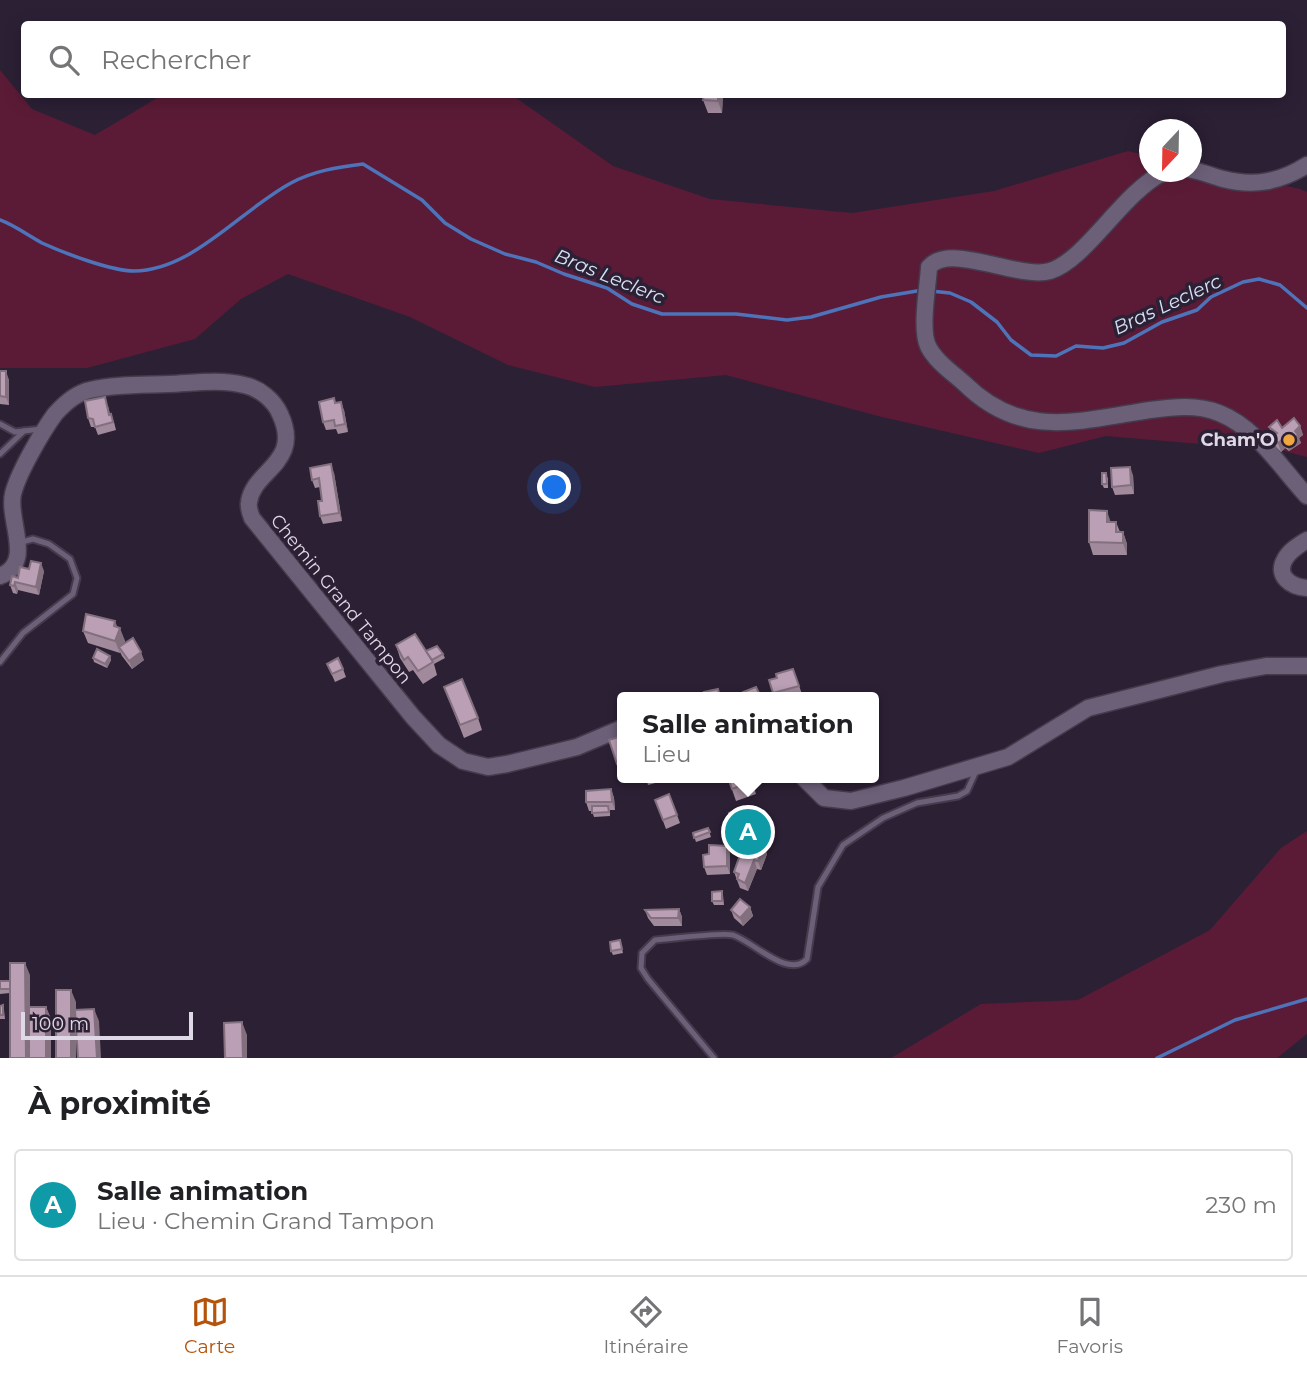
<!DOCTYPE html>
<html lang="fr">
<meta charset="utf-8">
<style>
body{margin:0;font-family:Montserrat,sans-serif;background:#f6f6f6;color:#202124}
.compass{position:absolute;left:1139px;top:119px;width:63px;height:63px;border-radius:50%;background:#fff;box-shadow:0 4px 18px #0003;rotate:202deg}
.scale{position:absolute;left:21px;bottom:18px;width:172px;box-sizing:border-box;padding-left:7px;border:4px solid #dfd8e6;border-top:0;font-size:19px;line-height:24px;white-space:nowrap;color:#dfd8e6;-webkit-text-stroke:5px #2c2035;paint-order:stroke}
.you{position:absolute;left:555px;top:488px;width:24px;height:24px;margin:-18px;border:5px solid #fff;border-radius:50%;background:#1a73e8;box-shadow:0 0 0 10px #1a73e833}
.badge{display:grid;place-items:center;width:46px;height:46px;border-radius:50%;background:#b45309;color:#fff;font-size:23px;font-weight:700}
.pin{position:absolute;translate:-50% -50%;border:4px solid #fff;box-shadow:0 2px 7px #0006}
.popup{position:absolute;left:617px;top:692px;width:262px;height:91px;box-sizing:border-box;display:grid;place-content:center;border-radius:7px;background:#fff;filter:drop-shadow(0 2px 5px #0005);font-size:23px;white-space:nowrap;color:#757577}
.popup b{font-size:26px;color:#202124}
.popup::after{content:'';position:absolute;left:50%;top:100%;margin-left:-14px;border:14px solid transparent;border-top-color:#fff}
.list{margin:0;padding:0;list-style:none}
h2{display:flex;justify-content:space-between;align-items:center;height:91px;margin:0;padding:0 28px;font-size:30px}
h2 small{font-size:23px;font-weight:400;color:#757577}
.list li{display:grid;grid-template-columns:46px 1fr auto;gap:21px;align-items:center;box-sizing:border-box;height:112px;margin:0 14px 14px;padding:0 14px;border:2px solid #e0e0e0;border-radius:7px}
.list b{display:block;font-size:26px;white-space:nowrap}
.list p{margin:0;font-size:23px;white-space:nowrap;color:#757577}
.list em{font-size:23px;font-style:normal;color:#757577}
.icon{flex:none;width:38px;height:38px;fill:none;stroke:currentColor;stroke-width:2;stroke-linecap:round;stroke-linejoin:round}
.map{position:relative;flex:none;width:1307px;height:1058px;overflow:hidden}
.search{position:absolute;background:#fff;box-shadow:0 4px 18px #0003;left:21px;right:21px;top:21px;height:77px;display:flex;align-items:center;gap:18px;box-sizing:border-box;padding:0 24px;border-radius:7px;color:#757577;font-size:26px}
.sheet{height:217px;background:#fff}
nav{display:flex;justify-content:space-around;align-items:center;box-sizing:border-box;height:98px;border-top:2px solid #e0e0e0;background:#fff;font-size:19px;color:#757577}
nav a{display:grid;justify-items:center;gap:4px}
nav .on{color:#b45309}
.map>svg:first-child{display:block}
</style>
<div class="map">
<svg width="1307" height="1058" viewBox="0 0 1307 1058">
<rect width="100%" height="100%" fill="#2c2035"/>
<g fill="#5b1b36">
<polygon points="0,70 32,109 95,135 162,95 512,95 613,166 710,199 852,213 994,191 1128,151 1149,156 1150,172 1192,172 1192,165 1300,189 1307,192 1307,457 1284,451 1106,436 1039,453 878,416 726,375 595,387 508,365 410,317 288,274 241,299 195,339 87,368 0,368"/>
<polygon points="1307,831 1307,1034 1277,1058 891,1058 981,1004 1078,1000 1210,930 1281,848"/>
</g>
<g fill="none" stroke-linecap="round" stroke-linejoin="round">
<g stroke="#4d74ba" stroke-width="3.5">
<path d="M0 220C16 226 27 235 42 243 64 253 111 271 134 271 192 271 242 209 291 183 313 171 338 167 363 164L422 200 445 223 471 239 505 254 536 262 564 274 607 288 632 304 662 314H736L787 320 811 317 881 297 923 290"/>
<polyline points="931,291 950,293 971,302 997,322 1011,340 1031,355 1056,356 1076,346 1103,348 1124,343 1162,322 1197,310 1211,297 1243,282 1259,279 1280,285 1307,308"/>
<polyline points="1157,1058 1235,1020 1307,999"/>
</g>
<g stroke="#453b4c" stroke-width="9">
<g id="service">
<polyline points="0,424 15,432 41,429"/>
<polyline points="0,454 24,431"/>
<polyline points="0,662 23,633 73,594 77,578 70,559 49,544 33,539 22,542"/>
<path d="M714 1058 648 979 641 968 642 953 655 940C671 939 721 932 733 935 754 942 788 979 807 959L818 887 843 845 883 818 917 803 958 796 967 791 977 769"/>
</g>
</g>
<g stroke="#453b4c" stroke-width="19">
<g id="secondary">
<path d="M1192 170C1203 172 1212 176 1223 179 1254 187 1280 182 1307 165"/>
<path d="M1164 172C1122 193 1086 260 1050 271 1019 280 950 242 929 267 928 286 920 329 928 346 935 361 953 373 965 384 1022 440 1079 421 1150 410 1173 407 1197 404 1219 413 1257 428 1280 467 1307 496"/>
<path d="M1307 540C1299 545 1290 550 1285 559 1275 576 1291 587 1307 588"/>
<path d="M0 576C35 563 7 520 13 494 18 473 42 432 55 414 64 404 76 393 90 390 115 384 143 385 169 384 194 383 220 379 244 385 259 388 274 400 280 414 303 463 253 470 249 502 248 507 250 513 252 518L413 717 439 745 463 761 488 767 507 764 577 747 622 728"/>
<polyline points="804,778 824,798 851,801 904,788 1008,757 1088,708 1222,674 1266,666 1307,666"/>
</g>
</g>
<use href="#service" stroke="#6c5f78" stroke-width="5"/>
<use href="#secondary" stroke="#6c5f78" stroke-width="16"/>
</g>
<g fill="#a18a9c">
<polygon points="704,94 723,94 722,113 708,113 703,100"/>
<polygon points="0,371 9,380 9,405 0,404"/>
<polygon points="336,403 344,410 348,432 338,434 336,429 326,430 323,422"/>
<polygon points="108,406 110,414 114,422 116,430 98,435 95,427 91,427 88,418"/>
<polygon points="1300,426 1303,435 1299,438 1301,443 1289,451 1285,448 1281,452 1275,446 1272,437 1273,436 1269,427 1282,428"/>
<polygon points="334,473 342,521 323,524 320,516 322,501 320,487 315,488 312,480"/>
<polygon points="1133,475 1134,494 1115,495 1112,487"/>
<polygon points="1108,477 1108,488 1104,488 1102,484"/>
<polygon points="1111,522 1116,522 1120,532 1123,532 1127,544 1127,555 1093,555 1089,542"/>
<polygon points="29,569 44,571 39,595 18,590 17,594 13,593 10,585"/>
<polygon points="118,627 125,641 123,645 144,660 132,669 122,656 120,652 120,653 88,643 83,631"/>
<polygon points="396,645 443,654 445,658 434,664 437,675 423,684 413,670 409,672 400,658"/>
<polygon points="110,656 111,660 107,668 94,662 93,658"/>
<polygon points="327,664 343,669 346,677 335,682"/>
<polygon points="793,669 802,694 790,697 775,697 769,680 777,678"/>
<polygon points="444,687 478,718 482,730 464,738"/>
<polygon points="622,736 622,776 621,776 609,740"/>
<polygon points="646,778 674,778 648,785"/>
<polygon points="728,778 753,778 751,778 756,794 736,801"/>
<polygon points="611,789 614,798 615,810 610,810 610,816 594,817 592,811 589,811 586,802"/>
<polygon points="669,794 680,823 666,829 655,800"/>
<polygon points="729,813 741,822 753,833 755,833 757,837 744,843 743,839 740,840"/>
<polygon points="708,828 711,837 696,842 693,833"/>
<polygon points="727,846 730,854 730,874 707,875 704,867 709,854"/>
<polygon points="764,846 767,854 761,870 757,869 748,891 740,888 734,872 748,858"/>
<polygon points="722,891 723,895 724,905 714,905 712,901"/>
<polygon points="750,907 753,916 743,926 734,918 731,910"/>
<polygon points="679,909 682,917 682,926 654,926 648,918 645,910"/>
<polygon points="620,940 623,953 613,955 611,951"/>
<polygon points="30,975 30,1007 46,1007 51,1019 51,1058 10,1058 10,993 0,994 0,981 10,981"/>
<polygon points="0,1006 4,1010 5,1019 0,1019"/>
</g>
<g fill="#83707f">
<polygon points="718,94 723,94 722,113 718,101"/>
<polygon points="6,371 9,380 9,405 6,397"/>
<polygon points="341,402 344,410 348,432 345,424"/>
<polygon points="1300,426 1303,435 1299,438 1301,443 1289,451 1286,443 1295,431"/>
<polygon points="1282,440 1285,448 1281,452 1278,443"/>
<polygon points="331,464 334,473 342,521 339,513"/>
<polygon points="1130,467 1133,475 1134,494 1131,485"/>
<polygon points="1107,511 1111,523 1107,522"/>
<polygon points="1123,532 1127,544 1127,555 1123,543"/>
<polygon points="41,563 44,571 39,595 36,587"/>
<polygon points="15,582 18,590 17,594 14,586"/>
<polygon points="115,621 119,631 120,628 125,641 121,650 119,647 120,652 120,653 115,641 114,626"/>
<polygon points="141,652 144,660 132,669 129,661"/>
<polygon points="110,656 111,660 107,668 105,664"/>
<polygon points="611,789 614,798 615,810 612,802"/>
<polygon points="727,846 730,854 730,874 727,866"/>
<polygon points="764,846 767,854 761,870 758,861"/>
<polygon points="754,860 757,869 748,891 745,883"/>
<polygon points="750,907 753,916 743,926 740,918"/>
<polygon points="679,909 682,917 682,926 678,918"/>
<polygon points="25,963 30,975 30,1058 26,1058"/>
<polygon points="71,990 76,1002 76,1058 71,1058"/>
<polygon points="46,1007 51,1019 51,1058 46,1058"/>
<polygon points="94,1009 99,1021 101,1058 97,1058"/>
<polygon points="242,1022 247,1035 247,1058 243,1058"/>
</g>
<g fill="#bba0b5" stroke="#83707f" stroke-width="2">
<polygon points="704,94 718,94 718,101 703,100"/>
<polygon points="0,371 6,371 6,397 0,396"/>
<polygon points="105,397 109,415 111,414 113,422 95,427 93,419 88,418 85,401"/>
<polygon points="334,398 335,403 341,402 345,424 335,426 334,420 323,422 319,402"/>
<polygon points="1294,418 1300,426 1295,431 1298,435 1286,443 1282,440 1278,443 1272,437 1277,433 1269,427 1277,420 1282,428"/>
<polygon points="331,464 339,513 320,516 318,501 322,501 319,478 312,480 310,468"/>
<polygon points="1130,467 1131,485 1112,487 1111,468"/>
<polygon points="1102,473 1106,473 1107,484 1102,484"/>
<polygon points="1089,510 1107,511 1107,522 1116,522 1116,532 1123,532 1123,543 1089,542"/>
<polygon points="31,561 41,563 36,587 15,582 14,586 10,585 12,576 18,578 20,567 29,569"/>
<polygon points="86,614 115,621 114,626 120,628 115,641 83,631"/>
<polygon points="415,634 433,662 418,671 408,657 404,660 396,645"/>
<polygon points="133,638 141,652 129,661 119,647"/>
<polygon points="437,646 443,654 432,660 426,651"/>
<polygon points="97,649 110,656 105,664 93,658"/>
<polygon points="338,658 343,669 332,674 327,664"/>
<polygon points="793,669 799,686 773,693 769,680 777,678 776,674"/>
<polygon points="462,679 478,718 460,725 444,687"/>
<polygon points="756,687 761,697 745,697 743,692"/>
<polygon points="718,689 720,697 706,697 704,692"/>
<polygon points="622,736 622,762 617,764 609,740"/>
<polygon points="728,778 750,778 751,782 732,789"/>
<polygon points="611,789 612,802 586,802 586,791"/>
<polygon points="669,794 677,815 663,820 655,800"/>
<polygon points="592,806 608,806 609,812 592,813"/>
<polygon points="736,810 744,829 737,832 729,813"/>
<polygon points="747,820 753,833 755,833 742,838 741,835 746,833 741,822"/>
<polygon points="708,828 710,832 694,838 693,833"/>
<polygon points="753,842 764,846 758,861 754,860 745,883 737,879 739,874 734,872 740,855 748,858"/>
<polygon points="709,845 727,846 727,866 704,867 703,855 709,854"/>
<polygon points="722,891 722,901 712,901 712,892"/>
<polygon points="740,899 750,907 740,918 731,910"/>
<polygon points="679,909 678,918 651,918 645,910"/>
<polygon points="620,940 622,949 611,951 610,942"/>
<polygon points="10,963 25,963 26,1058 10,1058"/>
<rect x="0" y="981" width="10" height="8"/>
<rect x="56" y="990" width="15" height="68"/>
<polygon points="3,1005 3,1015 0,1015 0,1006"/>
<rect x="29" y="1007" width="17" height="51"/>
<polygon points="94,1009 97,1058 78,1058 75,1010"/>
<polygon points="242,1022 243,1058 225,1058 224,1023"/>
</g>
<circle fill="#f1a63f" stroke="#2c2035" stroke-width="2.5" cx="1289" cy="440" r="7"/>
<g text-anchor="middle" stroke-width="7" stroke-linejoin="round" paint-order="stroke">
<g font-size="18" font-weight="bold" fill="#dfd8e6" stroke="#2c2035" text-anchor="end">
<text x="1275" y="446">Cham'O</text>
</g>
<g font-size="18" fill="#dfd8e6" stroke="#2c2035">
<text transform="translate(341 599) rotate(51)" y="6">Chemin Grand Tampon</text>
</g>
<g font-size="19" font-style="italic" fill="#d5e1f5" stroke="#2c2035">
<text transform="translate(610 276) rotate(22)" y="7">Bras Leclerc</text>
<text transform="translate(1167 304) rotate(-25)" y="7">Bras Leclerc</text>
</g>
</g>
</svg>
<svg class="compass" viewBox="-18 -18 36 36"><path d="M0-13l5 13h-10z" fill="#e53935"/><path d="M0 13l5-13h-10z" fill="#757577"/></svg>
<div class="scale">100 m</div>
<div class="you"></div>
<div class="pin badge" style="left:748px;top:832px;background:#0f9aa8">A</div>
<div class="popup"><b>Salle animation</b>Lieu</div>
<div class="search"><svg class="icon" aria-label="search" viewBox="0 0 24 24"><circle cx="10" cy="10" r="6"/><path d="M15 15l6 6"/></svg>Rechercher</div>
</div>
<section class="sheet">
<h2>À proximité<small></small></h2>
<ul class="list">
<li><span class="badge" style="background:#0f9aa8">A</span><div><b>Salle animation</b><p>Lieu · Chemin Grand Tampon</p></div><em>230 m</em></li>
</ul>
</section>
<nav>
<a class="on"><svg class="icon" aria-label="map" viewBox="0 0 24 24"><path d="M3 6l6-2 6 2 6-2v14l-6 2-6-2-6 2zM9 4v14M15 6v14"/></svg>Carte</a>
<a><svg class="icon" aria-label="directions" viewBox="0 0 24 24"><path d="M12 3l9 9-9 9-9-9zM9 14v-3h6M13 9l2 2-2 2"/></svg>Itinéraire</a>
<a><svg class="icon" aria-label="saved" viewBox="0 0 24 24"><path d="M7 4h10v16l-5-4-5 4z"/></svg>Favoris</a>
</nav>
